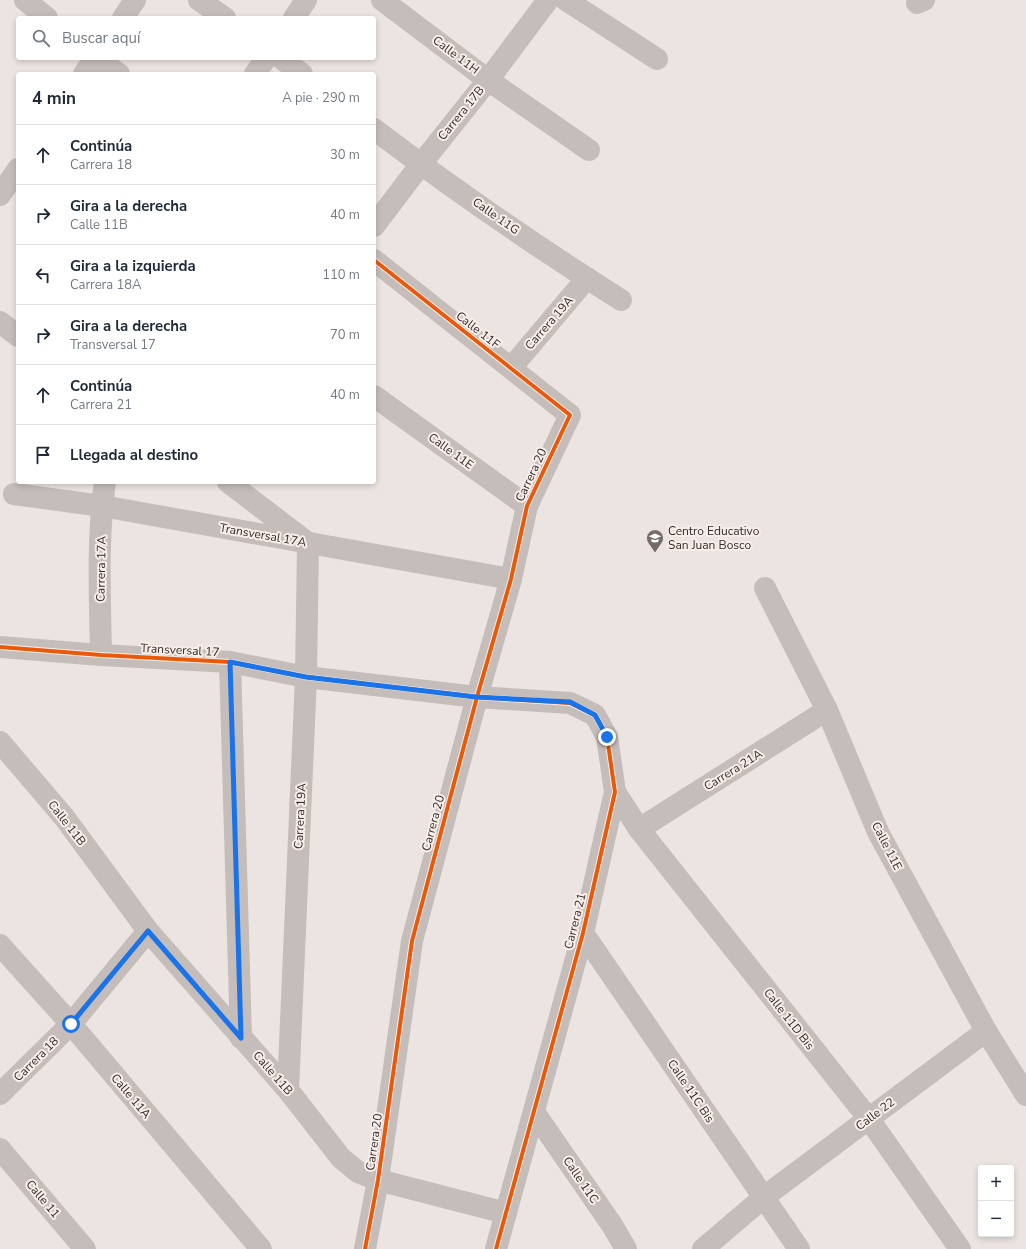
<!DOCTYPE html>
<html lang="es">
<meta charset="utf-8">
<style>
body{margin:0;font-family:"Nunito Sans",sans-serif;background:#f2f2f3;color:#1f2937}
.controls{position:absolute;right:12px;bottom:12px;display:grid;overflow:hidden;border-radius:4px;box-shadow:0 2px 6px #0003}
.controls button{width:36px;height:36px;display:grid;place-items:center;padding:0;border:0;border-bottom:1px solid #e0e1e3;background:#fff;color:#1f2937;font:20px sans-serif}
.stop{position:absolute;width:12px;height:12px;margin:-9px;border:3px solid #1a73e8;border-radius:50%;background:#fff}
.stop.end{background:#1a73e8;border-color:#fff;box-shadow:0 1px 4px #0008}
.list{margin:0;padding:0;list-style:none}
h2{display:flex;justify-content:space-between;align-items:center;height:52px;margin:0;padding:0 16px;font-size:17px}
h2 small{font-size:13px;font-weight:400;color:#747a83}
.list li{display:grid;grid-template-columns:26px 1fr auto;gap:12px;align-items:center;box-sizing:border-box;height:60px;padding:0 16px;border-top:1px solid #e0e1e3}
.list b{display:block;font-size:15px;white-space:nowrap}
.list p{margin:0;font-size:13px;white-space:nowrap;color:#747a83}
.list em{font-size:13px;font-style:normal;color:#747a83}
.icon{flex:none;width:22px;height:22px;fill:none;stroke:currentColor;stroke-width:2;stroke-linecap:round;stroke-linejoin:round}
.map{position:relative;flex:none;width:1026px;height:1249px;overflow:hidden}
.search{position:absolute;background:#fff;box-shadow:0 2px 6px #0003;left:16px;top:16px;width:360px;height:44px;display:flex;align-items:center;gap:10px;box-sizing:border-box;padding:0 14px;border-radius:4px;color:#747a83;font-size:15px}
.panel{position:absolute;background:#fff;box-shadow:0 2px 6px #0003;left:16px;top:72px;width:360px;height:412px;border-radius:4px}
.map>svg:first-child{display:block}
</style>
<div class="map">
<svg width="1026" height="1249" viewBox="0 0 1026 1249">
<rect width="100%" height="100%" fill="#ece4e1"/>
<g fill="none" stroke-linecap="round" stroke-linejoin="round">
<g stroke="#c5bdba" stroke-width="22">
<polyline points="25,0 47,18"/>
<polyline points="199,0 225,18"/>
<polyline points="382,0 488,80 589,150"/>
<polyline points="566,0 657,59"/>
<polyline points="917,3 924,0"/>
<polyline points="123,18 135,0"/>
<polyline points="294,18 306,0"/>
<polyline points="96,58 119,74"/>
<polyline points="281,58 302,74"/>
<polyline points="84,74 95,58"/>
<polyline points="255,74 266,58"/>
<path d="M374 129C453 189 537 247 621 300"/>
<polyline points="0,195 18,169"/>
<polyline points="374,226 421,164 488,80 548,0"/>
<polyline points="0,322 18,336"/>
<polyline points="511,368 587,278"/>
<polyline points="374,396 527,506"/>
<polyline points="228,482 308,543 306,677 288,1090"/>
<polyline points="14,494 102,506 511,579"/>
<polyline points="765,588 827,710 878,832 986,1031 1026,1095"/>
<polyline points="0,647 101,655 230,662 306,677 477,697 570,703 595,715 607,737 615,792 583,933 496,1249"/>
<path d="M101 655C100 598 97 539 105 482"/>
<polyline points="230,662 241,1038"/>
<polyline points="0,742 64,817 148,931 288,1090 341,1158 358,1172 378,1180 506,1213"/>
<polyline points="615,792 639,829 869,1119 960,1249"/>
<polyline points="639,829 827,710"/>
<polyline points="583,933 799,1249"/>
<polyline points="0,945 71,1024 261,1249"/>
<polyline points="0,1094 71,1024 148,931"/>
<polyline points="534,1112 612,1225 626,1249"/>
<polyline points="0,1149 85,1249"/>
<polyline points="365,1249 378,1180 412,941 477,697 511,579 527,506 570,415 374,260"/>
<polyline points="703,1249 764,1197 986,1031"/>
</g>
<g stroke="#f8eee9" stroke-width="6">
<g id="cycleway">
<polyline points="0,647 101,655 230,662 306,677 477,697 570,703 595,715 607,737 615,792 583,933 496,1249"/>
<polyline points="365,1249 378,1180 412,941 477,697 511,579 527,506 570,415 374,260"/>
</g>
</g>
<use href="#cycleway" stroke="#e8590c" stroke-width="4"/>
</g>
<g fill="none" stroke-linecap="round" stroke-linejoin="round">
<polyline stroke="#1a73e8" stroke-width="5" points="71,1024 148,931 241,1038 230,662 306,677 476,697 570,702 595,715 607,737"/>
</g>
<defs>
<g id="school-pin" transform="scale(0.9)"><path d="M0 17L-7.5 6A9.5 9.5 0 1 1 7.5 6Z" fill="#756b69" stroke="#f8eee9"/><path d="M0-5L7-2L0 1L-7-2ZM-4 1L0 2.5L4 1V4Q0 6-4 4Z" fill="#fff"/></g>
</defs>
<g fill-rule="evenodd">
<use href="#school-pin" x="655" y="538"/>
</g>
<g text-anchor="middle" stroke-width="4" stroke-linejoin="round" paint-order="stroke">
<g font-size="12" fill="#352a29" stroke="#f8eee9">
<text transform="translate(456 55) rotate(37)" y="4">Calle 11H</text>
<text transform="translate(461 113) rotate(-51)" y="4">Carrera 17B</text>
<text transform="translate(496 216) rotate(35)" y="4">Calle 11G</text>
<text transform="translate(549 323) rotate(-49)" y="4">Carrera 19A</text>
<text transform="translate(478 330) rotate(38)" y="4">Calle 11F</text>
<text transform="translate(451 451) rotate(36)" y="4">Calle 11E</text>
<text transform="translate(531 475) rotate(-65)" y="4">Carrera 20</text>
<text transform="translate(263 535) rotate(10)" y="4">Transversal 17A</text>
<text transform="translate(101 569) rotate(-89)" y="4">Carrera 17A</text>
<text transform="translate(180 650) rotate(3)" y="4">Transversal 17</text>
<text transform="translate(733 770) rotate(-32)" y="4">Carrera 21A</text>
<text transform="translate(300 816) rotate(-87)" y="4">Carrera 19A</text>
<text transform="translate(67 823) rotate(52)" y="4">Calle 11B</text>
<text transform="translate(433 823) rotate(-75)" y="4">Carrera 20</text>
<text transform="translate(887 846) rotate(63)" y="4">Calle 11E</text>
<text transform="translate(575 921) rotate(-76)" y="4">Carrera 21</text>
<text transform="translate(789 1019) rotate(52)" y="4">Calle 11D Bis</text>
<text transform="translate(36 1059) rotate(-45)" y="4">Carrera 18</text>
<text transform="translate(273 1073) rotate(49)" y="4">Calle 11B</text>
<text transform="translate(691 1091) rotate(56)" y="4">Calle 11C Bis</text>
<text transform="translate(131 1096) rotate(50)" y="4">Calle 11A</text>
<text transform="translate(875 1114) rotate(-37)" y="4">Calle 22</text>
<text transform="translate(374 1142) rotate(-82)" y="4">Carrera 20</text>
<text transform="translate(581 1180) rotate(56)" y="4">Calle 11C</text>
<text transform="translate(43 1199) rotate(50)" y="4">Calle 11</text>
</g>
<g font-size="12" fill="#352a29" stroke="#f8eee9" text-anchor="start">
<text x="668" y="535">Centro Educativo<tspan x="668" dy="14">San Juan Bosco</tspan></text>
</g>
</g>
</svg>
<div class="controls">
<button>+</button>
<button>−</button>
</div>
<div class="stop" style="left:71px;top:1024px"></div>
<div class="stop end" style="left:607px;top:737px"></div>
<div class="search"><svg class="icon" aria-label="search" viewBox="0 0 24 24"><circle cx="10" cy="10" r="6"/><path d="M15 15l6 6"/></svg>Buscar aquí</div>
<section class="panel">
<h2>4 min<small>A pie · 290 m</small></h2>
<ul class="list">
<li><svg class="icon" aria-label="ahead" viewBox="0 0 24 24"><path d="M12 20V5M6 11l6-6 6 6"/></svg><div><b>Continúa</b><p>Carrera 18</p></div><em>30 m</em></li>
<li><svg class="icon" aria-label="right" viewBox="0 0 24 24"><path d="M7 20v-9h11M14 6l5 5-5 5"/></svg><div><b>Gira a la derecha</b><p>Calle 11B</p></div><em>40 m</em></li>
<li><svg class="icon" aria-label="left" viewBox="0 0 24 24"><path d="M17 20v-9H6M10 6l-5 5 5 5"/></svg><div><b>Gira a la izquierda</b><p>Carrera 18A</p></div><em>110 m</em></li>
<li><svg class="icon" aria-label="right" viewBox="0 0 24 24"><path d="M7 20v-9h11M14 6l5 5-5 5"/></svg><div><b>Gira a la derecha</b><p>Transversal 17</p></div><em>70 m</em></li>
<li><svg class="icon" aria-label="ahead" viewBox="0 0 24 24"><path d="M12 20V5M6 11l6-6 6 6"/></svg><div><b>Continúa</b><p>Carrera 21</p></div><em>40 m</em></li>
<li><svg class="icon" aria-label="arrive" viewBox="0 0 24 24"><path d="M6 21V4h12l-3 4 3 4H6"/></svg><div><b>Llegada al destino</b></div></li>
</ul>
</section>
</div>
